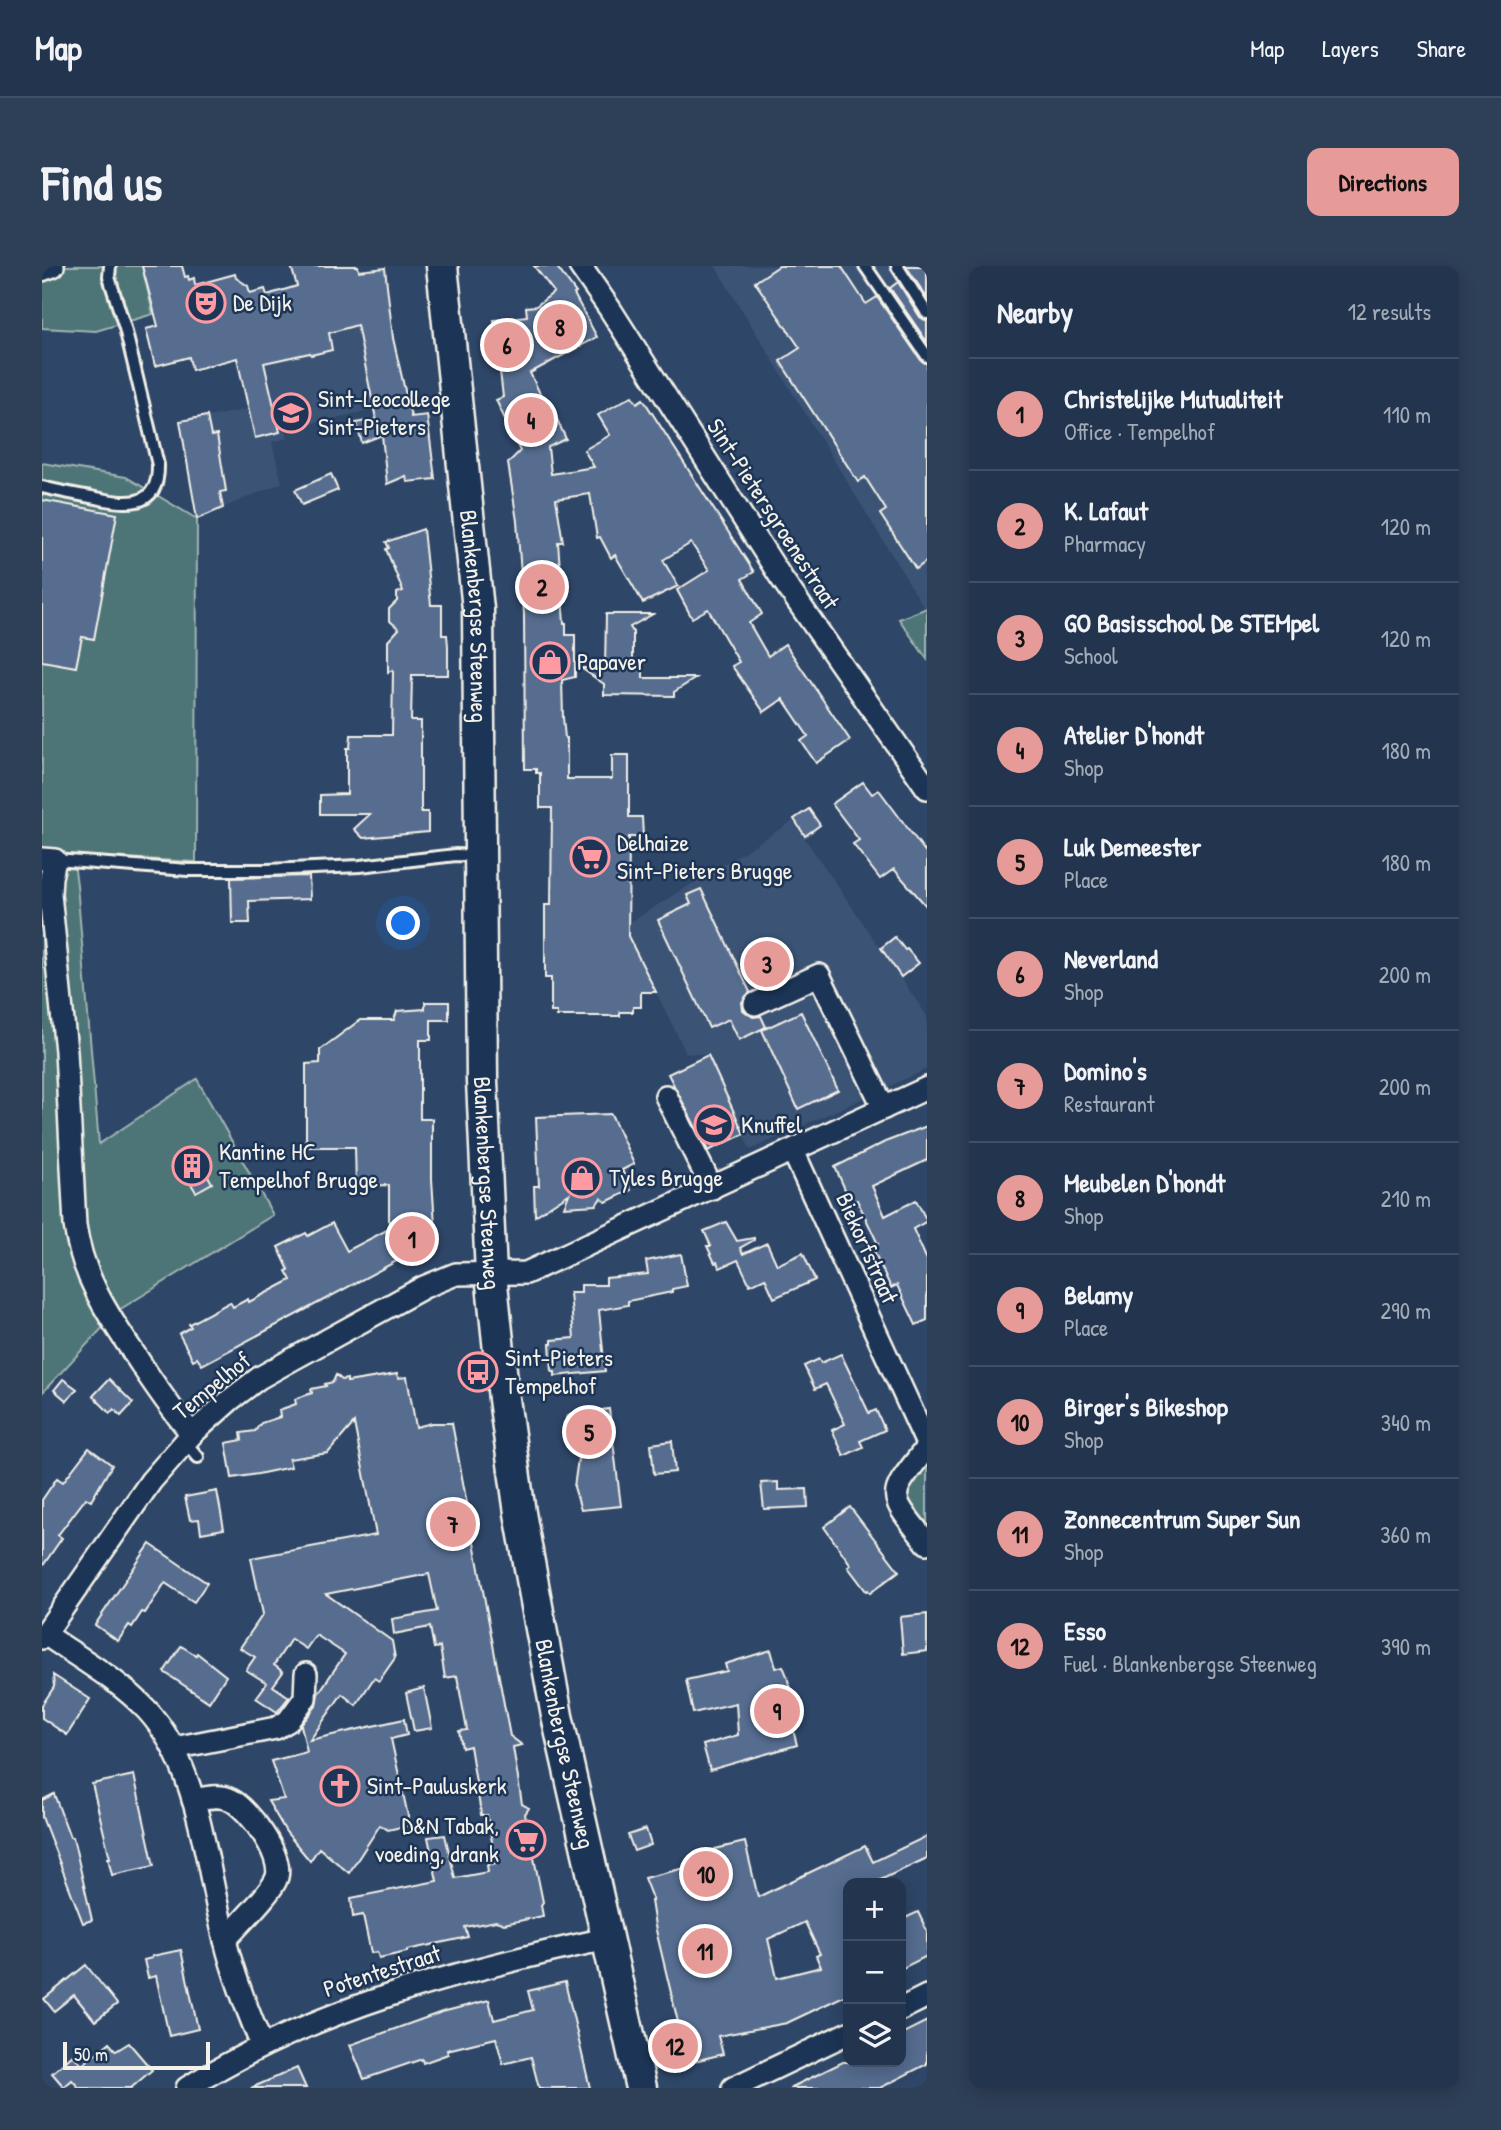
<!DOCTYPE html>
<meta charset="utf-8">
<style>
body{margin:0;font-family:"Patrick Hand",sans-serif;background:#2e3f58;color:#f1f3f6}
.controls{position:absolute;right:21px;bottom:21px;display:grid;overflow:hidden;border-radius:14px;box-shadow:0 4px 18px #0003}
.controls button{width:63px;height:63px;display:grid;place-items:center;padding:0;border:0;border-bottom:2px solid #3f4f66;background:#22344e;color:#f1f3f6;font:35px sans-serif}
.scale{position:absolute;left:21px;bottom:18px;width:147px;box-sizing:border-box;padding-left:7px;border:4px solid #f4f1e8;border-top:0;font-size:19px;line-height:24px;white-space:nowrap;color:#f4f1e8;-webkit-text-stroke:5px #1d3557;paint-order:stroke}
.you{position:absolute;left:362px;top:658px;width:24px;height:24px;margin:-18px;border:5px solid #fff;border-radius:50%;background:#1a73e8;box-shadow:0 0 0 10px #1a73e833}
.badge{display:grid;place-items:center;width:46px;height:46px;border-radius:50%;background:#e69b98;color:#111;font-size:23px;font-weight:700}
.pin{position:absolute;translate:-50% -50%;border:4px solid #fff;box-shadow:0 2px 7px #0006}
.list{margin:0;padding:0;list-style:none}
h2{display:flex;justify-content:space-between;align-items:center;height:91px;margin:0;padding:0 28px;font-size:30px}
h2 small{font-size:23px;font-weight:400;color:#a2aab6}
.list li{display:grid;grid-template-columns:46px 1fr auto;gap:21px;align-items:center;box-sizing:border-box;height:112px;padding:0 28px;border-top:2px solid #3f4f66}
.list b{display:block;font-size:26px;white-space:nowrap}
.list p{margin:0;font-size:23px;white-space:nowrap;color:#a2aab6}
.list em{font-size:23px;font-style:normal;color:#a2aab6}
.icon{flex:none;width:38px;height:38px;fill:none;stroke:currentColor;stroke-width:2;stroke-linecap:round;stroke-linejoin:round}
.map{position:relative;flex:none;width:885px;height:1822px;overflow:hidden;border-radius:14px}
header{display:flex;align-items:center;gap:42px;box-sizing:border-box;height:98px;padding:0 35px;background:#22344e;border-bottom:2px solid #3f4f66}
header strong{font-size:33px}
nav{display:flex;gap:38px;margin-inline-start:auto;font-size:24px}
.intro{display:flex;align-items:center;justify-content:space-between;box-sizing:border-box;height:168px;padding:0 42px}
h1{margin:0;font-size:49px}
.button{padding:18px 32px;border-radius:14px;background:#e69b98;color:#111;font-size:24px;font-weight:700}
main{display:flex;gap:42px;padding:0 42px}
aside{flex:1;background:#22344e;border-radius:14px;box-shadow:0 4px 18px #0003}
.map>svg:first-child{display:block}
</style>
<header>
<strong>Map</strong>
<nav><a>Map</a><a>Layers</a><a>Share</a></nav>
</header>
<div class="intro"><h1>Find us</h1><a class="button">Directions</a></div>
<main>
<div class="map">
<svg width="885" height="1822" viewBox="0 0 885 1822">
<rect width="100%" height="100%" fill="#2e4668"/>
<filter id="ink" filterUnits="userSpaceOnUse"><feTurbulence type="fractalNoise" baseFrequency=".0143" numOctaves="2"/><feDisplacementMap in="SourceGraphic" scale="14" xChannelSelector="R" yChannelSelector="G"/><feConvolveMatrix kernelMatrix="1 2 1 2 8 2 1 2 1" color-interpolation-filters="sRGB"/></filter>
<g filter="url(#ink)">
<g fill="#3a5274">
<polygon points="673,0 885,0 885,345 884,345"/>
<polygon points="347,39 351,72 366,136 244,163 246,172 230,176 240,217 155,253 140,156 206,143 193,83"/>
<polygon points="751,555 885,750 885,803 708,884 666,789 644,787 586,670 588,656"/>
</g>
<g fill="#4e7578" stroke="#a1b3b0" stroke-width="2">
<polygon points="0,0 100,0 111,48 54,65 0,62"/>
<polygon points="0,197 84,211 155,253 154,596 31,589 35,619 57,878 155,813 231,949 77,1044 0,1127"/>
<polygon points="885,342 885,393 857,353"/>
<polygon points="885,1195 885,1261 864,1234 865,1223"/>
</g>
<g fill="#576d90" stroke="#f4f1e8" stroke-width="2" fill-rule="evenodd">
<polygon points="100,0 140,0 143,11 146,10 147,14 152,12 153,19 193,8 194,12 206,20 208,27 223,23 225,29 255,20 249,0 316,0 317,5 343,2 351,72 369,151 385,149 393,213 365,216 364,210 345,218 340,169 320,177 314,157 334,153 315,59 287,67 290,84 269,89 268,87 222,97 238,166 213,172 195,92 150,104 147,91 113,100 104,63 116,60"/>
<polygon points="492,0 514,0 534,27 532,28 555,71 488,107 504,140 508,138 524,173 506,181 509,208 552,201 542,184 568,169 556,149 590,130 595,137 601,133 712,306 700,313 720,348 707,357 726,390 743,378 808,474 774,497 759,475 766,470 741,433 722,446 690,400 697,396 666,343 650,352 635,324 667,304 649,277 621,294 636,320 601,337 573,289 569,292 558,271 555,272 548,228 514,233 521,276 516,276 522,357 524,357 524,369 533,369 533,411 520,414 521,451 523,472 525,472 525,513 570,513 570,489 587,489 587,551 600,551 601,571 587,571 586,670 614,726 599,726 599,741 591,741 591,746 578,746 578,750 515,750 515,746 509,746 509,712 503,712 503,639 509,639 510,542 498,542 498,507 494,507 494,503 483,503 482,348 475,255 466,197 478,185 454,134 461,131 452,54 485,50 484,41 494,40 512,26"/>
<polygon points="737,0 799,0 824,38 835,31 879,94 885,98 885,295 874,303 838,248 844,244 823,211 816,216 738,95 758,82 713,16"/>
<polygon points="864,0 885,0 885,32"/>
<polygon points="856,16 878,51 885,55 885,76 848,22"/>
<polygon points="165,150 169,170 175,169 184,225 178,226 181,242 155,253 138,155"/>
<polygon points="289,208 296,224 260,239 253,224"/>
<polygon points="0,234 75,248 52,373 40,371 34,401 0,395"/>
<polygon points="381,263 389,339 400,339 400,369 405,369 406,380 406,409 370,409 369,455 379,455 379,546 386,546 386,566 321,572 312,563 328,548 278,548 278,529 305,528 305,482 308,482 309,469 350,469 351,404 346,406 346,375 357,363 347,354 347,343 355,335 355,327 361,325 344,283 347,282 344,276"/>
<polygon points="564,348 611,348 588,361 591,366 591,395 601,395 601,412 654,412 632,426 632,430 562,429 562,418 539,402 563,402"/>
<polygon points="821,516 830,528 837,524 885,588 885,641 852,603 838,613 811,578 817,574 790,538"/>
<polygon points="767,543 778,559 763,570 752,553"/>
<polygon points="267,610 268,633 207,635 208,657 190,657 189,612"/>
<polygon points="659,623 708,726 700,736 701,744 711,751 719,750 724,761 697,774 687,753 667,762 616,654 649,638 645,629"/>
<polygon points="853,671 863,684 865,683 877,697 859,711 839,682"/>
<polygon points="383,736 407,736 407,754 389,754 389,774 378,774 378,853 390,853 390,913 394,974 160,1099 155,1092 151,1094 137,1068 149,1061 147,1058 188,1036 191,1041 206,1033 207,1036 249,1014 244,1005 247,1004 236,981 264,967 266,970 290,957 305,985 347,963 347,919 314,920 313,881 262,881 264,872 264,798 278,797 278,784 318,754 352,754 355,745 383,743"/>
<polygon points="759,746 796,824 756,843 720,764"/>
<polygon points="666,789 702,868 666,885 626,808"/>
<polygon points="569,848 592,898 580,904 589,924 564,936 559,932 554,939 522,941 527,928 493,950 492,920 497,920 494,851"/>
<polygon points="885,860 885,894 830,920 843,950 874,934 885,955 871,963 885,994 885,1054 874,1059 855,1019 849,1022 830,981 836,978 815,934 809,937 793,901 843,876"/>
<polygon points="152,885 170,917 154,926 135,895"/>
<polygon points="684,956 695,975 712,972 712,974 698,982 701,988 725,977 735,999 761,987 773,1014 732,1032 723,1012 708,1019 696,994 678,1002 675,996 673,997 665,980 669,980 662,965"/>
<polygon points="639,988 645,1020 630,1023 630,1026 586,1035 586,1039 557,1044 563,1105 513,1110 513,1106 510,1106 508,1078 510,1078 510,1074 532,1072 528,1027 539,1027 539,1019 564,1019 564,1012 606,1008 604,995"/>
<polygon points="799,1088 827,1147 834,1144 843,1164 818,1175 821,1181 802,1190 790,1164 803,1158 784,1118 773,1123 762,1100 777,1093 779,1097"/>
<polygon points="355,1108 356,1112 365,1111 374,1161 390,1157 410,1157 467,1465 468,1470 480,1479 471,1481 480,1538 487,1542 483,1548 501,1636 499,1639 501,1650 462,1658 454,1655 423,1661 426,1671 365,1684 365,1686 337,1692 335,1686 329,1687 321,1649 311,1651 309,1632 395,1615 386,1571 403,1569 413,1612 446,1606 445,1599 454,1597 445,1549 439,1549 438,1541 428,1480 420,1482 417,1465 425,1464 415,1410 403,1412 398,1381 392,1382 388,1361 352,1368 350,1353 395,1345 387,1308 284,1328 350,1375 353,1392 337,1415 332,1412 314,1439 300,1428 268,1474 362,1453 365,1469 349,1473 368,1559 346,1564 338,1559 307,1607 277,1582 268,1595 244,1566 226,1535 242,1533 229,1495 265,1486 259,1459 274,1440 276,1428 303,1388 274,1369 264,1383 249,1373 232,1399 241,1406 231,1420 247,1431 235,1446 214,1432 225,1417 204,1404 213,1391 198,1382 221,1348 209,1292 334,1269 312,1157 286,1187 247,1193 249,1201 216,1208 190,1212 184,1177 200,1174 199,1167 213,1165 219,1157 238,1151 237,1144 254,1138 253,1133 270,1127 269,1123 284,1120 283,1118 291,1116 294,1109 300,1114 305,1113 305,1116"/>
<polygon points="21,1113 35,1123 25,1135 12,1124"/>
<polygon points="67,1113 91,1137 79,1150 72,1143 68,1147 51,1130"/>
<polygon points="567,1143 579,1240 539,1244 532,1221 537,1186 529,1187 528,1179 524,1176 522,1157 527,1149"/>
<polygon points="630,1175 633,1206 612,1208 609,1178"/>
<polygon points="47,1182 70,1199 49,1235 44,1232 16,1269 20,1272 0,1301 0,1234 15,1212 21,1216"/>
<polygon points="736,1216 736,1224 765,1223 766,1241 722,1243 719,1217"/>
<polygon points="175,1225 182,1263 159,1267 157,1253 148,1254 143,1231"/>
<polygon points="808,1241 857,1305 828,1327 826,1324 824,1325 806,1301 809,1299 782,1261"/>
<polygon points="108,1278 165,1317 152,1336 123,1317 103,1347 100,1346 90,1361 87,1359 76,1375 53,1359"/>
<polygon points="885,1348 885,1385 861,1388 858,1351"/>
<polygon points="139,1380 154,1389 155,1387 184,1410 167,1436 122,1406"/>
<polygon points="729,1384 734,1402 741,1400 745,1410 757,1458 750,1460 755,1479 668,1504 661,1479 696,1469 694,1437 651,1447 644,1414 685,1405 683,1398"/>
<polygon points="11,1409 48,1433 25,1469 0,1452 0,1439 12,1421"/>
<polygon points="382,1422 390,1462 372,1465 364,1427"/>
<polygon points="92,1509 112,1600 70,1609 66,1592 68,1592 50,1518"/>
<polygon points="12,1528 28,1571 31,1571 50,1654 41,1657 0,1551 0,1534"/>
<polygon points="604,1563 609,1579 592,1585 586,1569"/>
<path d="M885 1570V1592L832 1617H806V1728L745 1757 676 1770 681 1788 628 1801 619 1760 636 1756 613 1660 609 1635H611L602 1612 676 1594 673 1583 703 1576 716 1631 823 1580 831 1596ZM763 1656 778 1688 774 1690 779 1701 735 1712 726 1673Z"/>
<polygon points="876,1646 885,1665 885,1690 859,1703 859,1654"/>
<polygon points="139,1684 156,1763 127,1770 114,1710 106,1712 102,1694 110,1692 110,1690"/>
<polygon points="44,1699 75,1738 53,1755 32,1729 12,1745 2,1733"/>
<polygon points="523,1716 548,1822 497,1822 489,1791 461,1798 454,1772 405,1784 406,1788 381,1797 380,1793 322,1813 308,1779 400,1746 447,1734 452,1754 491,1744 486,1725"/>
<polygon points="885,1755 885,1798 838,1822 748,1822 801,1796 859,1796 859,1768"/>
<polygon points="67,1777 74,1785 87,1777 110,1804 89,1822 37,1822 30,1814 22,1821 10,1807 31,1789 40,1799"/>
<polygon points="255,1802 264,1822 209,1822"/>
</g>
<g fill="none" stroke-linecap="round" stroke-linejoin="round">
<g stroke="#f4f1e8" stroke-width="16">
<g id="lane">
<polyline points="823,0 885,90"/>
<polyline points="855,0 885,47"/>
<path d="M0 221C16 225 32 228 49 231 82 238 117 245 116 199L83 62 67 11 68 0"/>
<polyline points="13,594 146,604 225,604 318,600 414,589 437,590"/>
<polyline points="143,1176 156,1191"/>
</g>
</g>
<g stroke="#f4f1e8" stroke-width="26">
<g id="street">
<polyline points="538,0 568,43 738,310 885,522"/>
<polyline points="0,4 11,0"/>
<path d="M0 593 13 594 9 611 8 628 24 785 33 959C40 1009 65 1048 93 1089 111 1117 129 1143 150 1168"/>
<polyline points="713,738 777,709 842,842"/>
<polyline points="624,830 670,922"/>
<polyline points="751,885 885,1178"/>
<path d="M885 1181C845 1233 844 1225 885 1277"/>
<path d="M3 1368C37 1392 77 1414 105 1444 158 1501 164 1602 183 1674 192 1711 206 1745 220 1780"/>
<polyline points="0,1372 109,1215 150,1168 188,1134 217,1112 251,1093 382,1021 414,1008 484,1007 885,822"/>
<polyline points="132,1482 234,1462 246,1455 263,1432 264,1408"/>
<path d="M151 1534C163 1532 178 1528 189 1534 207 1543 241 1589 235 1611 230 1627 195 1660 183 1674"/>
<polyline points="859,1743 885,1730"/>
<path d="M145 1822C272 1742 419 1704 564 1673"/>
<polyline points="691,1822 806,1767"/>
</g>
</g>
<g stroke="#f4f1e8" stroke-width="35">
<g id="secondary">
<path id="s1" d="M400 0 436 343 440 815 449 1008 462 1133 478 1247 515 1450 599 1822"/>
</g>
</g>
<use href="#lane" stroke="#1d3557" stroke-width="10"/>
<use href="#street" stroke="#1d3557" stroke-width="21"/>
<use href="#secondary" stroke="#1d3557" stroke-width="30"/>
</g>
</g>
<defs>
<g id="theatre-ring" transform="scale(2.0125)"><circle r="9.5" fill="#1d3557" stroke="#ff9aa2" stroke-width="1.5"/><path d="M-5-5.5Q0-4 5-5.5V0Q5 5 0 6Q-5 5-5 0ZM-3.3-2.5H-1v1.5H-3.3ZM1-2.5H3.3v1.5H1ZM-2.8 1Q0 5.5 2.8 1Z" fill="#ff9aa2"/></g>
<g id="school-ring" transform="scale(2.0125)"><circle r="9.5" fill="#1d3557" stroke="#ff9aa2" stroke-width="1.5"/><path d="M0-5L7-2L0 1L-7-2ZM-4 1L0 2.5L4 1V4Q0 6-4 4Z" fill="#ff9aa2"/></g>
<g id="shop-ring" transform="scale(2.0125)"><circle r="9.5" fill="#1d3557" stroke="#ff9aa2" stroke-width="1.5"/><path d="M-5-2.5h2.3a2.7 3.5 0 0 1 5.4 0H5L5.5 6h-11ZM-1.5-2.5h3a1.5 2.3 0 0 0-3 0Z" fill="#ff9aa2"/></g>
<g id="supermarket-ring" transform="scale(2.0125)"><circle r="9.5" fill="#1d3557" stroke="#ff9aa2" stroke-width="1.5"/><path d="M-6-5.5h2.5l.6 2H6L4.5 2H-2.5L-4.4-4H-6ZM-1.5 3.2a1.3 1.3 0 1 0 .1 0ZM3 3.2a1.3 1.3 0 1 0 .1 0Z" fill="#ff9aa2"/></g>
<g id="building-ring" transform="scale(2.0125)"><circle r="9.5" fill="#1d3557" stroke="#ff9aa2" stroke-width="1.5"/><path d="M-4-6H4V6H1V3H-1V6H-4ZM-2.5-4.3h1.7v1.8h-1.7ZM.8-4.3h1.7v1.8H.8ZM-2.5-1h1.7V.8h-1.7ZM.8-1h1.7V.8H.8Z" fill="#ff9aa2"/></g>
<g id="bus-ring" transform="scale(2.0125)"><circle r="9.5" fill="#1d3557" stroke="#ff9aa2" stroke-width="1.5"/><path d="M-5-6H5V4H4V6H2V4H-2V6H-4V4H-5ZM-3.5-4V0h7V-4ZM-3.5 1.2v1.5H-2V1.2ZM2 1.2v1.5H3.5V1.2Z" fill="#ff9aa2"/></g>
<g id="church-ring" transform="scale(2.0125)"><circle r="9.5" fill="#1d3557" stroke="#ff9aa2" stroke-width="1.5"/><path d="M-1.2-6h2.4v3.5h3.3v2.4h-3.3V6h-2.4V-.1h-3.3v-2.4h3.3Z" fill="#ff9aa2"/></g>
</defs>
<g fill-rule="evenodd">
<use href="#theatre-ring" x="164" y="37"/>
<use href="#school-ring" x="249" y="147"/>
<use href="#shop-ring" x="508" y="396"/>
<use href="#supermarket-ring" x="548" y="591"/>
<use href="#school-ring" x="672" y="859"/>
<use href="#building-ring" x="150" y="900"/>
<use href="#shop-ring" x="540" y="912"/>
<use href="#bus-ring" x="436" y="1106"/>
<use href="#church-ring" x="298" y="1520"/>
<use href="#supermarket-ring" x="484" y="1574"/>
</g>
<g text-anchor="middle" stroke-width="5" stroke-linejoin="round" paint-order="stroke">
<g font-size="24" fill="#f4f1e8" stroke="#1d3557" text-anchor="start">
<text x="191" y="45">De Dijk</text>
<text x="276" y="141">Sint-Leocollege<tspan x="276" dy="28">Sint-Pieters</tspan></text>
<text x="535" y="404">Papaver</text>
<text x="575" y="585">Delhaize<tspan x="575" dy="28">Sint-Pieters Brugge</tspan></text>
<text x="699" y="867">Knuffel</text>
<text x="177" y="894">Kantine HC<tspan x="177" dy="28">Tempelhof Brugge</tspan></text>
<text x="567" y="920">Tyles Brugge</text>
<text x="463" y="1100">Sint-Pieters<tspan x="463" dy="28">Tempelhof</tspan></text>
<text x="325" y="1528">Sint-Pauluskerk</text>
<text x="457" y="1568" text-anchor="end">D&amp;N Tabak,<tspan x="457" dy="28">voeding, drank</tspan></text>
</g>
<g font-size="24" fill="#f4f1e8" stroke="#1d3557">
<text transform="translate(731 248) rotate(57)" y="8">Sint-Pietersgroenestraat</text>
<text dy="8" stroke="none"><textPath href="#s1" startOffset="352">Blankenbergse Steenweg</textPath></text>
<text dy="8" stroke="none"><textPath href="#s1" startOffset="919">Blankenbergse Steenweg</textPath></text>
<text transform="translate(825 982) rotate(66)" y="8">Biekorfstraat</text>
<text transform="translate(170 1120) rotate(-39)" y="8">Tempelhof</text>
<text dy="8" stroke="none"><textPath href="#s1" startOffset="1486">Blankenbergse Steenweg</textPath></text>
<text transform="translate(340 1705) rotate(-18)" y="8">Potentestraat</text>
</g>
</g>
</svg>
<div class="controls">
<button>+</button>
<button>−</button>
<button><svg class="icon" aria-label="layers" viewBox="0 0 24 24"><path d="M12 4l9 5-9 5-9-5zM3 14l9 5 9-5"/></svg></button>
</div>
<div class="scale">50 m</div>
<div class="you"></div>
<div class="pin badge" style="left:370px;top:973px">1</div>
<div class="pin badge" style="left:500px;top:321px">2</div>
<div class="pin badge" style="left:725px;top:698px">3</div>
<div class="pin badge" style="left:489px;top:154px">4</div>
<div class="pin badge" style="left:547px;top:1166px">5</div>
<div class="pin badge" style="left:465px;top:79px">6</div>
<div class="pin badge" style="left:411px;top:1258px">7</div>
<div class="pin badge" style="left:518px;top:61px">8</div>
<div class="pin badge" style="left:735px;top:1445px">9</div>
<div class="pin badge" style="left:664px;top:1608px">10</div>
<div class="pin badge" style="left:663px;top:1685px">11</div>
<div class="pin badge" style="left:633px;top:1780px">12</div>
</div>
<aside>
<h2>Nearby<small>12 results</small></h2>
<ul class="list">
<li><span class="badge">1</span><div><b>Christelijke Mutualiteit</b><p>Office · Tempelhof</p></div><em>110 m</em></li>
<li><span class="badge">2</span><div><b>K. Lafaut</b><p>Pharmacy</p></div><em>120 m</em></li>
<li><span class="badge">3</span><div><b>GO Basisschool De STEMpel</b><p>School</p></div><em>120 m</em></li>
<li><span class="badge">4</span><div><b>Atelier D'hondt</b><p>Shop</p></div><em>180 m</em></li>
<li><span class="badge">5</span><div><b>Luk Demeester</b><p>Place</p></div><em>180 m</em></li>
<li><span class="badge">6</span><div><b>Neverland</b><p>Shop</p></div><em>200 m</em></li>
<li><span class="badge">7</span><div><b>Domino's</b><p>Restaurant</p></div><em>200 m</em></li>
<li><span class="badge">8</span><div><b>Meubelen D'hondt</b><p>Shop</p></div><em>210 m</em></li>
<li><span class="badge">9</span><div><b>Belamy</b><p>Place</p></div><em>290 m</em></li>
<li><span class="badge">10</span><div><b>Birger's Bikeshop</b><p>Shop</p></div><em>340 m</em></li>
<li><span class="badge">11</span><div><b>Zonnecentrum Super Sun</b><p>Shop</p></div><em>360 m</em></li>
<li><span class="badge">12</span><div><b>Esso</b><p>Fuel · Blankenbergse Steenweg</p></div><em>390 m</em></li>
</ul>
</aside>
</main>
